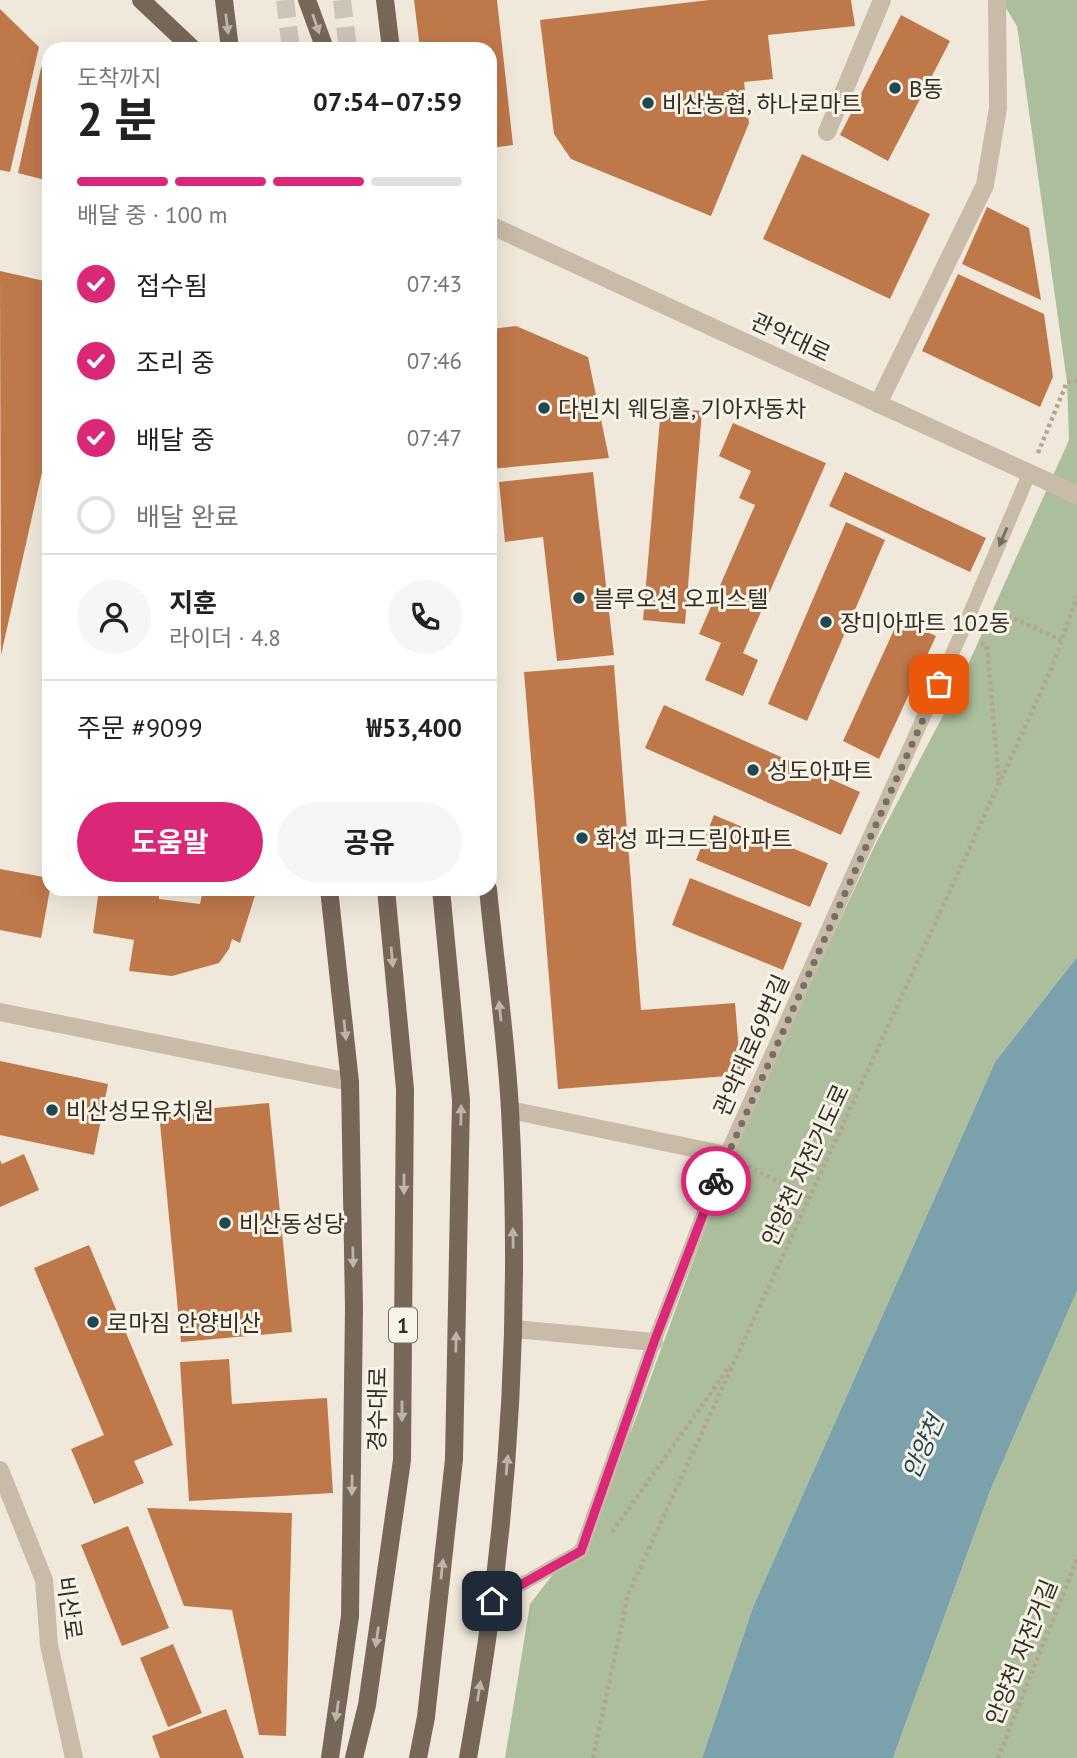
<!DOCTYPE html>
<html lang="ko">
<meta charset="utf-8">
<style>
:root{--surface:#fff;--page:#f6f6f6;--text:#222;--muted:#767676;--line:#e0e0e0;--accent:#db2777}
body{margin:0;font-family:"PT Sans","Noto Sans KR",sans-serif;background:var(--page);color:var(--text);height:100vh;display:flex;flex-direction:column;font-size:26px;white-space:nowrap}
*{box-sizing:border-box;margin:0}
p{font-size:23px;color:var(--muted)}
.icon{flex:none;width:38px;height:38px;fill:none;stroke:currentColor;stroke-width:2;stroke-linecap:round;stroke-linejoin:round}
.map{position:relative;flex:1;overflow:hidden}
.details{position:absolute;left:42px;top:42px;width:455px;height:854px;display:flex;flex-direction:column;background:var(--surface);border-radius:21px;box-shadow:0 7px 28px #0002}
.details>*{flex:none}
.pin{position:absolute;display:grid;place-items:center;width:60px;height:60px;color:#fff;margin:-30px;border-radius:14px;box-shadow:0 4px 10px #0006}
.courier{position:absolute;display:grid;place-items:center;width:70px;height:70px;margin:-35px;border:5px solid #db2777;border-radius:50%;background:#fff;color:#222;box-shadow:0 2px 9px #0007}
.summary em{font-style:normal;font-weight:700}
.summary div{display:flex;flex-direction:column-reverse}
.summary{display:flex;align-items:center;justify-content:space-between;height:119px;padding:0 35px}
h1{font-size:46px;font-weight:700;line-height:52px}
.bar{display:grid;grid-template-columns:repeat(4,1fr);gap:10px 7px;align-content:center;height:84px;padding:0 35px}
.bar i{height:9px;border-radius:5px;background:var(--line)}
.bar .current{background:var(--accent)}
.bar p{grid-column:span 4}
.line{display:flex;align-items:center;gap:18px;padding:0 35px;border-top:2px solid var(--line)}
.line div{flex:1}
.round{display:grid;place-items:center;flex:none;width:74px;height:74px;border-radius:37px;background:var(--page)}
ol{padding:0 35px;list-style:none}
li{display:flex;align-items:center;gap:21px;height:77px}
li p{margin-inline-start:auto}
li .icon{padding:7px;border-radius:50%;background:var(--accent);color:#fff;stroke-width:4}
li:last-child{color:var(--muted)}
li i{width:38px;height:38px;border:4px solid var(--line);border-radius:50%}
.button{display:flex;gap:14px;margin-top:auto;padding:14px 35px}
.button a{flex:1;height:80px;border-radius:42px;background:var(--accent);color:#fff;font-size:28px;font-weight:700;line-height:80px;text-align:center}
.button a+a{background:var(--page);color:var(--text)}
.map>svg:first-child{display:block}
</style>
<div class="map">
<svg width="1077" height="1758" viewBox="0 0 1077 1758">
<rect width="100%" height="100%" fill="#f0e9db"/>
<g fill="#adbe9c">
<polygon points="1001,0 1077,0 1077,957 995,1062 753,1607 702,1758 505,1758 530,1604 578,1542 633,1426 738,1138 875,845 958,687 1069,440 1067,382 1017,26"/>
<polygon points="1077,1291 1077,1758 893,1758 990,1491"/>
</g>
<polygon fill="#7ba2ac" points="1077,957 1077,1291 990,1491 893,1758 702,1758 753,1607 995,1062"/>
<g fill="#bf784a">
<polygon points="414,0 497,0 513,145 490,148 490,49 420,49"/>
<polygon points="709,0 851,0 855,26 768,35 773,79 744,82 749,123 711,216 571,159 554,134 540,20"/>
<polygon points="0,9 39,47 10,172 0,170"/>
<polygon points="901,15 950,41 888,161 840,135"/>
<polygon points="49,60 49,181 18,173 41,68"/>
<polygon points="802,154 930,214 890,299 763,239"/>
<polygon points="987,207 1029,228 1041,300 962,264"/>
<polygon points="0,271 49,282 49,441 1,655"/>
<polygon points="958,274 1044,314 1053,377 1040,407 922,351"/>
<polygon points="516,326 588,357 609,458 490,469 490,329"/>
<polygon points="661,407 702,411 685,624 643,620"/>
<polygon points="733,423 826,463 743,653 758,660 743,696 705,680 721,643 699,634 755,505 739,498 751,471 719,456"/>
<polygon points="593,472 614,655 557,661 543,537 505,542 499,482"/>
<polygon points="845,472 986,538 970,572 829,506"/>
<polygon points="846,522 885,540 807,721 768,704"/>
<polygon points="899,619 936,636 879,759 843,741"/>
<polygon points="614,665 641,1010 735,1003 741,1075 558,1089 524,672"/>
<polygon points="664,705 860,792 841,835 645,748"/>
<polygon points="714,815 828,863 810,907 696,860"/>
<polygon points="0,869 49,878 50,889 41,938 0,930"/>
<polygon points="690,878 802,923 783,970 672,925"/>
<polygon points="99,889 159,889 159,899 200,904 203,889 257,889 240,943 232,939 229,949 219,963 172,976 129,971 134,940 93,933"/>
<polygon points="0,1061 108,1084 94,1155 0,1135"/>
<polygon points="269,1103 292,1332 181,1342 159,1113"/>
<polygon points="24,1154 39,1190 0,1207 0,1160 2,1164"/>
<polygon points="89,1245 173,1445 134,1461 144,1483 94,1504 71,1449 104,1435 34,1268"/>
<polygon points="229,1359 232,1404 327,1398 333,1493 189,1501 180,1362"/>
<polygon points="147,1508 292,1513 286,1736 259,1735 232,1610 184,1606"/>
<polygon points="128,1526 169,1628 122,1646 81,1545"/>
<polygon points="173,1644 202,1713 168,1727 140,1658"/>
<polygon points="226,1709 244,1758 160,1758 152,1736"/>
</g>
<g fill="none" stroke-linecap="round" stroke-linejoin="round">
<g stroke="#cbc4b7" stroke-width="18" stroke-dasharray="18 9" stroke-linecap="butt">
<polyline points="285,0 291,49"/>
<polyline points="342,0 348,49"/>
</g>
<g stroke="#b3a592" stroke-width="4.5" stroke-dasharray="3.5 3.5" stroke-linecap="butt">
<polyline points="1038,453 1067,382 1077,381"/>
<polyline points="995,610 1061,640"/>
<polyline points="981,643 987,646 999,781"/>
<polyline points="748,1166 809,1198"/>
<polyline points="612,1532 730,1366"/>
<polyline points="593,1758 628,1594 1051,670 1077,597"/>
<polyline points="998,1758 1077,1559"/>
</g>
<polyline stroke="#c8bba7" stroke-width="14" points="492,1601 581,1551 654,1342 726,1155 961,634 1029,474"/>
<g stroke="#c8bba7" stroke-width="18">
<polyline points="827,132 882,0"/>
<polyline points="878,404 985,185 998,108 997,0"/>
<polyline points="0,1012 350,1082"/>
<polyline points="510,1110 726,1155"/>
<polyline points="515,1329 654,1342"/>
<polyline points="0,1470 44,1580 49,1645 74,1758"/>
</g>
<polyline stroke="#c8bba7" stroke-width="18" points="490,225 1077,495"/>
<g stroke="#766759" stroke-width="18">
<polyline points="141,0 193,49"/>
<polyline points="224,0 230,49"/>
<polyline points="307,0 325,49"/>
<polyline points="385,0 391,49"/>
<polyline points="329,889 350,1082 354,1308 350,1616 330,1758"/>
<polyline points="354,1758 367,1705 402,1460 405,1089 386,889"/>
<polyline points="418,1758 426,1717 454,1459 461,1100 441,889"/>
<path d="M468,1758C507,1544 522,1327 510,1110C506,1036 495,962 488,889"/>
</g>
</g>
<defs><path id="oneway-solid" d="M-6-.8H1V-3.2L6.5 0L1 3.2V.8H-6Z" transform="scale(1.75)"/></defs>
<g fill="#beb4a7">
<use href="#oneway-solid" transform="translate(227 24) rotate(83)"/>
<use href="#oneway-solid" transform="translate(316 24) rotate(71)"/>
<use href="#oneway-solid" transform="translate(392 957) rotate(85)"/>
<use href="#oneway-solid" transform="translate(500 1011) rotate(-96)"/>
<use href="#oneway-solid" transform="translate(345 1030) rotate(84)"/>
<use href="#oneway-solid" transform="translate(461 1115) rotate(-89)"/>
<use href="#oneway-solid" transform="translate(404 1184) rotate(90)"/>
<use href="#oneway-solid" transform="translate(513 1238) rotate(-91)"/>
<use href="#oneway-solid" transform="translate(353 1257) rotate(89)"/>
<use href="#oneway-solid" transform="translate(456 1342) rotate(-89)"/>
<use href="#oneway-solid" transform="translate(402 1411) rotate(90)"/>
<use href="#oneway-solid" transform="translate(507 1465) rotate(-85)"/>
<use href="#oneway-solid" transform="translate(352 1485) rotate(91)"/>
<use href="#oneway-solid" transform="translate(442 1569) rotate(-84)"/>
<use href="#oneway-solid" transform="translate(377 1637) rotate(98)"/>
<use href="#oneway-solid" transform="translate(479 1691) rotate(-81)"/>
<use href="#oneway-solid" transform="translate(337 1711) rotate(98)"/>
</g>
<use fill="#776d61" href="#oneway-solid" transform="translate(1003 537) rotate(113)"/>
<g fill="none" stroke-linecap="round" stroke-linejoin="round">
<polyline stroke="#766f67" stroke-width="7" stroke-dasharray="0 12.6" points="716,1181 939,684"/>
<polyline stroke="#db2777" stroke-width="9" points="492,1601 581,1551 654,1342 716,1181"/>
</g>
<g fill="#1f4854" stroke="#f8f3e7" stroke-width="2.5">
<circle cx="895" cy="88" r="7"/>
<circle cx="648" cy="103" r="7"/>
<circle cx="544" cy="408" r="7"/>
<circle cx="579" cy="598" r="7"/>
<circle cx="826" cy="622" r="7"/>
<circle cx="753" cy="770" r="7"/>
<circle cx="582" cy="838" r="7"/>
<circle cx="52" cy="1110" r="7"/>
<circle cx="225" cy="1223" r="7"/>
<circle cx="93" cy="1322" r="7"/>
</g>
<g text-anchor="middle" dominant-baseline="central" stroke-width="6" stroke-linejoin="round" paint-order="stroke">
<rect fill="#f8f3e7" stroke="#706961" stroke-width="2" x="389" y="1307.5" width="28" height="35" rx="5"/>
<g font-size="21" font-weight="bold" fill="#352e28">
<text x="403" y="1325">1</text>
</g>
<g font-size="23" fill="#352e28" stroke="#f8f3e7" text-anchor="start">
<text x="909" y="88">B동</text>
<text x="662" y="103">비산농협, 하나로마트</text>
<text x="558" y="408">다빈치 웨딩홀, 기아자동차</text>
<text x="593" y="598">블루오션 오피스텔</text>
<text x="840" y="622">장미아파트 102동</text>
<text x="767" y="770">성도아파트</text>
<text x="596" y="838">화성 파크드림아파트</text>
<text x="66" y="1110">비산성모유치원</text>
<text x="239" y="1223">비산동성당</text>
<text x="107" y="1322">로마짐 안양비산</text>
</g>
<g font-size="23" fill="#352e28" stroke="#f8f3e7">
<text transform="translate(791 337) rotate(25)">관악대로</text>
<text transform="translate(751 1045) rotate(-66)">관악대로69번길</text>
<text transform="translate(805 1165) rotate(-65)">안양천 자전거도로</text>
<text transform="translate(377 1409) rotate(-89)">경수대로</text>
<text transform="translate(70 1608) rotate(82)">비산로</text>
<text transform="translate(1021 1652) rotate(-68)">안양천 자전거길</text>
</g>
<g font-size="24" font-style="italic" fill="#1f4854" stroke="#f8f3e7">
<text transform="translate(923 1447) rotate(-66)">안양천</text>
</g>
</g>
</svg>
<div class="pin" style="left:939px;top:684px;background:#ea580c"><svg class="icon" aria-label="bag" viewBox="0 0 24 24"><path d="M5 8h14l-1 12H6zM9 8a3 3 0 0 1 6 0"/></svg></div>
<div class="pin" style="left:492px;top:1601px;background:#1f2937"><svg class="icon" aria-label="home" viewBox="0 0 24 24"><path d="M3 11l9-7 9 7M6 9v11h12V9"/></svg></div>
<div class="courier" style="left:716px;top:1181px"><svg class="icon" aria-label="bike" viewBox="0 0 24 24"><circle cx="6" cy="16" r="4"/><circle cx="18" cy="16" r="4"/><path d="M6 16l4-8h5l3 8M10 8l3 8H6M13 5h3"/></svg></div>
<section class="details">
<div class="summary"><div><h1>2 분</h1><p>도착까지</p></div><em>07:54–07:59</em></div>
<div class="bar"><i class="current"></i><i class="current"></i><i class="current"></i><i></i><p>배달 중 · 100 m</p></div>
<ol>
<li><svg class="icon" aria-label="check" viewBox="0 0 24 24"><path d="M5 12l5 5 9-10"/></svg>접수됨<p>07:43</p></li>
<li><svg class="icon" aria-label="check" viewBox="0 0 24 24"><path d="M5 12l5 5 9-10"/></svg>조리 중<p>07:46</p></li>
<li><svg class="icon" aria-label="check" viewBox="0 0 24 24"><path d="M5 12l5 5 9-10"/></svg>배달 중<p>07:47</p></li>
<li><i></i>배달 완료</li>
</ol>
<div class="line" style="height:126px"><a class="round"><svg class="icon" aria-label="person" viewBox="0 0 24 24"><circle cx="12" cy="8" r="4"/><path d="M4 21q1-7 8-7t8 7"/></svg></a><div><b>지훈</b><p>라이더 · 4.8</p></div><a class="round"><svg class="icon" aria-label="phone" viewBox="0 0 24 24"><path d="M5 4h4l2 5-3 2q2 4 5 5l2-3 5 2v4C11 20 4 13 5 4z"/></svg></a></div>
<div class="line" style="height:91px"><div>주문 #9099</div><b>₩53,400</b></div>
<div class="button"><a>도움말</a><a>공유</a></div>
</section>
</div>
